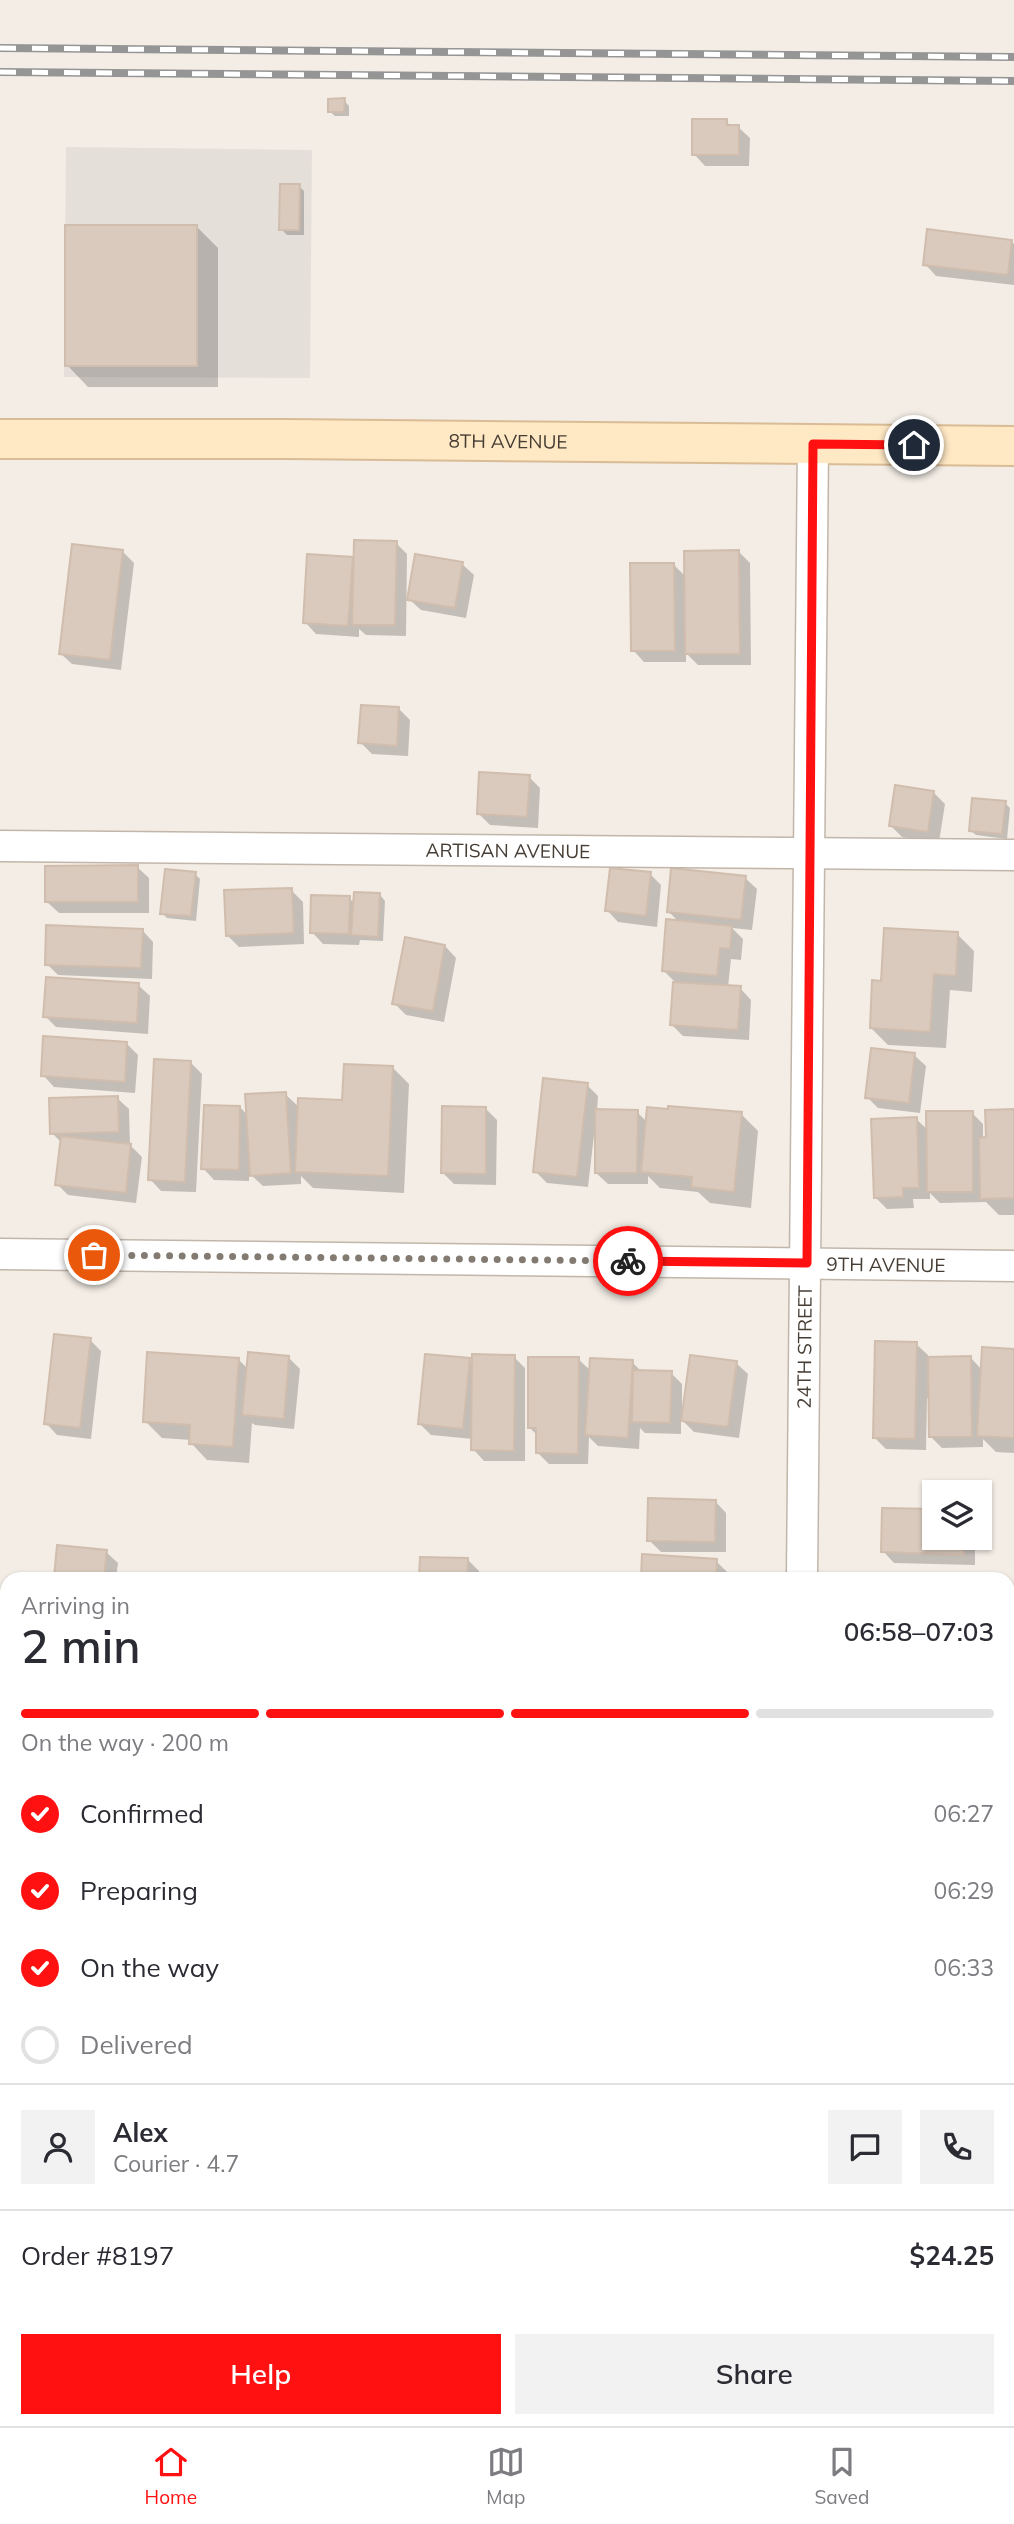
<!DOCTYPE html>
<meta charset="utf-8">
<style>
:root{--surface:#fff;--page:#f2f2f3;--text:#2b2b33;--muted:#7c7c81;--line:#e1e1e2;--accent:#ff1112}
body{margin:0;font-family:Mulish,sans-serif;background:var(--page);color:var(--text);height:100vh;display:flex;flex-direction:column;font-size:26px;white-space:nowrap}
*{box-sizing:border-box;margin:0}
p{font-size:23px;color:var(--muted)}
.icon{flex:none;width:38px;height:38px;fill:none;stroke:currentColor;stroke-width:2;stroke-linecap:round;stroke-linejoin:round}
.map{position:relative;flex:1;overflow:hidden}
.panel{position:absolute;left:0px;top:1572px;width:1015px;height:856px;display:flex;flex-direction:column;background:var(--surface);border-radius:21px 21px 0 0;box-shadow:0 2px 5px #0004}
.panel>*{flex:none}
.fabs{position:absolute;left:922px;top:1480px;display:grid;gap:14px}
.fabs a{display:grid;place-items:center;width:70px;height:70px;border-radius:0px;background:var(--surface);box-shadow:0 2px 5px #0004;font-size:35px}
.pin{position:absolute;display:grid;place-items:center;width:60px;height:60px;color:#fff;margin:-30px;border:4px solid #fff;border-radius:50%;box-shadow:0 2px 7px #0007}
.courier{position:absolute;display:grid;place-items:center;width:70px;height:70px;margin:-35px;border:5px solid #ff1112;border-radius:50%;background:#fff;color:#222;box-shadow:0 2px 9px #0007}
.head em{font-style:normal;font-weight:600}
.head div{display:flex;flex-direction:column-reverse}
.head{display:flex;align-items:center;justify-content:space-between;height:119px;padding:0 21px}
h1{font-size:46px;font-weight:600;line-height:52px}
.bar{display:grid;grid-template-columns:repeat(4,1fr);gap:10px 7px;align-content:center;height:84px;padding:0 21px}
.bar i{height:9px;border-radius:5px;background:var(--line)}
.bar .on{background:var(--accent)}
.bar p{grid-column:span 4}
.line{display:flex;align-items:center;gap:18px;padding:0 21px;border-top:2px solid var(--line)}
.line div{flex:1}
.round{display:grid;place-items:center;flex:none;width:74px;height:74px;border-radius:0px;background:var(--page)}
ol{padding:0 21px;list-style:none}
li{display:flex;align-items:center;gap:21px;height:77px}
li p{margin-inline-start:auto}
li .icon{padding:7px;border-radius:50%;background:var(--accent);color:#fff;stroke-width:4}
li:last-child{color:var(--muted)}
li i{width:38px;height:38px;border:4px solid var(--line);border-radius:50%}
.action{display:flex;gap:14px;margin-top:auto;padding:14px 21px}
.action a{flex:1;height:80px;border-radius:0px;background:var(--accent);color:#fff;font-size:28px;font-weight:600;line-height:80px;text-align:center}
.action a+a{background:var(--page);color:var(--text)}
.menu{display:flex;justify-content:space-around;align-items:center;height:98px;border-top:2px solid var(--line);background:var(--surface);font-size:19px;color:var(--muted)}
.menu a{display:grid;justify-items:center;gap:4px}
.menu .on{color:var(--accent)}
.map>svg:first-child{display:block}
</style>
<div class="map">
<svg width="1014" height="2426" viewBox="0 0 1014 2426">
<rect width="100%" height="100%" fill="#f3ede5"/>
<polygon fill="#e5dfda" points="66,147 312,150 310,378 64,377"/>
<polygon fill="#d7eaac" points="1008,2282 1014,2284 1014,2426 304,2426 306,2420 1008,2420"/>
<g fill="#0003">
<polygon points="344,100 349,106 349,116 335,116 329,111"/>
<polygon points="726,121 732,127 738,127 750,138 749,166 705,166 694,154"/>
<polygon points="299,186 304,191 304,235 287,235 281,229"/>
<polygon points="197,227 218,248 218,387 88,387 67,365"/>
<polygon points="1011,241 1014,244 1014,285 936,276 925,264"/>
<polygon points="396,543 407,554 406,636 366,635 359,629 359,637 316,634 305,622 352,559 355,562"/>
<polygon points="122,551 134,563 121,670 72,664 60,653"/>
<polygon points="739,552 750,563 751,665 698,665 686,653 686,662 644,662 633,650 674,565 686,577"/>
<polygon points="462,564 474,575 466,618 421,610 409,599"/>
<polygon points="399,709 410,720 408,756 372,754 360,742"/>
<polygon points="529,777 540,788 538,828 490,825 479,814"/>
<polygon points="934,793 945,804 939,842 902,837 891,826"/>
<polygon points="1005,803 1010,808 1007,839 976,835 970,830"/>
<polygon points="137,867 149,878 149,913 59,913 47,902"/>
<polygon points="195,874 200,879 196,921 167,918 162,913"/>
<polygon points="650,874 661,885 657,927 618,922 607,910"/>
<polygon points="745,878 757,889 752,930 732,928 743,939 741,960 731,959 728,987 740,988 751,1000 749,1040 683,1036 672,1025 675,982 663,970 679,922 668,911"/>
<polygon points="291,890 303,902 304,944 239,947 227,935"/>
<polygon points="380,895 385,901 383,941 360,940 359,945 323,944 312,932 349,898 355,904"/>
<polygon points="142,930 153,942 152,979 58,975 47,964"/>
<polygon points="957,934 974,951 972,992 950,990 946,1048 888,1045 871,1028 883,983"/>
<polygon points="445,946 456,958 444,1022 406,1015 394,1003"/>
<polygon points="138,985 150,996 148,1034 56,1027 45,1016"/>
<polygon points="126,1043 138,1055 135,1093 54,1087 43,1075"/>
<polygon points="914,1055 926,1066 920,1113 878,1108 867,1097"/>
<polygon points="190,1062 202,1074 196,1192 161,1191 150,1179"/>
<polygon points="392,1067 409,1084 404,1193 313,1188 301,1176 301,1184 263,1186 249,1173 249,1181 214,1180 203,1168 240,1107 248,1116 285,1094 300,1108 344,1102"/>
<polygon points="587,1085 598,1096 597,1111 637,1112 647,1122 741,1114 758,1131 751,1208 710,1203 698,1192 660,1188 648,1176 648,1184 608,1184 596,1173 597,1135 594,1135 588,1187 547,1183 535,1171"/>
<polygon points="117,1098 129,1109 130,1145 142,1157 136,1203 68,1195 57,1184 62,1143 52,1133"/>
<polygon points="486,1109 497,1120 496,1185 454,1184 443,1173"/>
<polygon points="1014,1111 1014,1215 999,1215 986,1202 940,1203 930,1193 930,1199 913,1199 914,1208 887,1209 875,1197 916,1119 928,1130 972,1113 983,1124 983,1139 988,1139"/>
<polygon points="90,1340 101,1351 91,1439 57,1435 46,1423"/>
<polygon points="916,1344 928,1355 928,1359 971,1358 982,1370 1014,1351 1014,1453 996,1452 983,1439 983,1447 942,1448 930,1436 930,1398 927,1398 926,1450 886,1449 874,1437"/>
<polygon points="514,1357 525,1368 525,1461 484,1461 473,1449 473,1439 431,1435 420,1424 469,1360 473,1364"/>
<polygon points="289,1358 300,1369 294,1429 255,1425 252,1423 249,1463 207,1460 191,1443 191,1440 162,1438 145,1421 239,1360 248,1369"/>
<polygon points="578,1359 591,1371 632,1362 642,1372 671,1373 682,1384 682,1412 684,1412 736,1363 748,1374 739,1438 694,1432 681,1419 681,1434 645,1433 640,1428 639,1449 598,1446 589,1437 588,1464 549,1464 538,1453 538,1436 529,1427"/>
<polygon points="715,1501 726,1513 726,1552 661,1552 649,1540"/>
<polygon points="884,1510 934,1511 934,1538 975,1538 975,1565 894,1563 883,1551"/>
<polygon points="59,1546 106,1552 118,1563 116,1578 56,1578"/>
<polygon points="644,1556 716,1561 727,1572 727,1578 642,1578"/>
<polygon points="422,1559 468,1560 479,1571 479,1578 421,1578"/>
<polygon points="1008,1611 1014,1612 1014,1664 1008,1659"/>
<rect x="1008" y="1693" width="6" height="36"/>
<polygon points="1008,1737 1014,1739 1014,1747 1008,1747"/>
<polygon points="1008,1751 1014,1751 1014,1768 1008,1767"/>
<rect x="1008" y="1801" width="6" height="35"/>
<polygon points="1008,1913 1011,1916 1012,1939 1008,1939"/>
<polygon points="1008,1968 1014,1972 1014,2021 1008,2020"/>
<rect x="1008" y="2176" width="6" height="66"/>
<rect x="64" y="2420" width="51" height="6"/>
</g>
<g fill="#d9cabd" stroke="#d1bdad" stroke-width="2">
<polygon points="345,98 344,112 328,112 328,99"/>
<polygon points="692,119 727,119 727,125 739,125 739,155 692,155"/>
<polygon points="280,184 300,184 299,230 279,230"/>
<rect x="65" y="225" width="132" height="141"/>
<polygon points="927,229 1012,240 1008,275 923,265"/>
<polygon points="354,540 397,541 395,625 352,625"/>
<polygon points="72,544 123,550 110,660 59,654"/>
<polygon points="739,550 740,654 685,654 684,551"/>
<polygon points="307,554 353,557 348,626 303,623"/>
<polygon points="415,554 463,562 455,608 407,600"/>
<polygon points="630,563 674,563 675,651 631,651"/>
<polygon points="361,705 399,707 397,746 358,743"/>
<polygon points="479,772 530,775 527,817 477,814"/>
<polygon points="895,785 934,791 928,832 889,826"/>
<polygon points="972,798 1006,801 1002,834 969,831"/>
<polygon points="138,865 138,902 45,902 45,866"/>
<polygon points="610,868 651,872 646,916 605,911"/>
<polygon points="671,868 746,876 741,920 667,912"/>
<polygon points="165,869 196,872 191,916 160,914"/>
<polygon points="292,888 294,933 226,936 224,890"/>
<polygon points="354,892 380,893 378,937 351,935"/>
<polygon points="311,895 350,896 349,934 310,933"/>
<polygon points="666,919 732,926 730,949 720,948 717,976 662,971"/>
<polygon points="46,925 143,929 141,968 45,965"/>
<polygon points="884,928 958,932 956,976 934,974 930,1032 870,1028 872,980 881,981"/>
<polygon points="405,937 445,945 433,1011 392,1004"/>
<polygon points="46,977 139,983 137,1023 43,1017"/>
<polygon points="673,982 741,986 738,1030 670,1025"/>
<polygon points="43,1036 127,1042 125,1082 41,1076"/>
<polygon points="871,1048 915,1053 909,1103 865,1098"/>
<polygon points="154,1059 191,1061 185,1182 148,1180"/>
<polygon points="344,1064 393,1066 388,1176 295,1172 298,1098 342,1100"/>
<polygon points="543,1078 588,1083 577,1177 533,1172"/>
<polygon points="286,1092 291,1173 250,1176 245,1094"/>
<polygon points="118,1096 119,1132 50,1134 49,1098"/>
<polygon points="204,1105 240,1106 239,1170 201,1169"/>
<polygon points="442,1106 486,1107 486,1174 441,1173"/>
<polygon points="668,1106 742,1112 734,1192 691,1187 692,1177 641,1172 647,1107 668,1109"/>
<polygon points="595,1109 638,1110 637,1173 595,1173"/>
<polygon points="1014,1109 1014,1198 980,1199 979,1138 986,1137 985,1110"/>
<polygon points="926,1111 973,1111 973,1192 927,1192"/>
<polygon points="917,1117 919,1188 903,1188 903,1197 874,1198 871,1119"/>
<polygon points="61,1136 131,1144 126,1193 55,1185"/>
<polygon points="54,1334 91,1338 80,1428 44,1424"/>
<polygon points="875,1341 917,1342 915,1439 873,1438"/>
<polygon points="982,1347 1014,1349 1014,1438 977,1436"/>
<polygon points="147,1352 239,1358 233,1447 189,1444 190,1425 143,1422"/>
<polygon points="248,1352 289,1356 284,1419 242,1415"/>
<polygon points="425,1354 470,1358 463,1429 418,1424"/>
<polygon points="472,1354 515,1355 514,1451 471,1450"/>
<polygon points="690,1355 737,1361 728,1427 681,1421"/>
<polygon points="971,1356 972,1437 929,1437 928,1357"/>
<polygon points="528,1357 579,1357 578,1454 536,1453 536,1428 528,1428"/>
<polygon points="590,1358 633,1360 628,1438 585,1435"/>
<polygon points="633,1370 672,1371 670,1423 632,1422"/>
<polygon points="648,1498 716,1500 715,1542 647,1541"/>
<polygon points="882,1508 934,1509 934,1538 964,1538 964,1555 881,1552"/>
<polygon points="57,1545 107,1550 104,1578 54,1578"/>
<polygon points="642,1554 717,1559 716,1578 641,1578"/>
<polygon points="420,1557 468,1558 467,1578 419,1578"/>
<polygon points="1008,1609 1014,1610 1014,1655 1008,1654"/>
<rect x="1008" y="1691" width="6" height="34"/>
<rect x="1008" y="1749" width="6" height="14"/>
<rect x="1008" y="1799" width="6" height="32"/>
<polygon points="1008,1966 1011,1966 1010,2010 1008,2010"/>
<rect x="1008" y="2173" width="6" height="59"/>
<rect x="62" y="2420" width="43" height="6"/>
</g>
<g fill="none" stroke-linecap="round" stroke-linejoin="round">
<defs>
<g id="lane">
<polyline points="0,1664 7,1664"/>
<polyline points="1008,1675 1014,1675"/>
</g>
<g id="street">
<path id="s1" d="M0,846L1014,855"/>
<path id="s2" d="M0,1254L1014,1266"/>
<path id="s3" d="M802,1578L813,444"/>
<polyline points="0,2072 7,2072"/>
<polyline points="1008,2083 1014,2083"/>
</g>
<g id="secondary">
<path id="s4" d="M0,439H287L1014,446"/>
</g>
</defs>
<use href="#lane" stroke="#c2b6aa" stroke-width="19"/>
<use href="#street" stroke="#c2b6aa" stroke-width="33"/>
<use href="#secondary" stroke="#d9bc95" stroke-width="42"/>
<use href="#lane" stroke="#fff" stroke-width="16"/>
<use href="#street" stroke="#fff" stroke-width="30"/>
<use href="#secondary" stroke="#ffe8c4" stroke-width="38"/>
<defs>
<g id="rail">
<polyline points="0,48 1014,57"/>
<polyline points="0,72 1014,81"/>
</g>
</defs>
<use href="#rail" stroke="#959595" stroke-width="8"/>
<use href="#rail" stroke="#fff" stroke-width="5" stroke-dasharray="16" stroke-linecap="butt"/>
</g>
<g fill="none" stroke-linecap="round" stroke-linejoin="round">
<polyline stroke="#837b72" stroke-width="7" stroke-dasharray="0 12.6" points="94,1255 628,1261"/>
<polyline stroke="#ff1112" stroke-width="9" points="628,1261 807,1263 813,444 914,445"/>
</g>
<g text-anchor="middle" dominant-baseline="central" stroke-width="7" stroke-linejoin="round" paint-order="stroke">
<g font-size="19" fill="#463d34" stroke="#fff">
<text stroke="none"><textPath href="#s4" startOffset="508">8TH AVENUE</textPath></text>
<text stroke="none"><textPath href="#s1" startOffset="508">ARTISAN AVENUE</textPath></text>
<text stroke="none"><textPath href="#s2" startOffset="886">9TH AVENUE</textPath></text>
<text stroke="none"><textPath href="#s3" startOffset="231">24TH STREET</textPath></text>
</g>
</g>
</svg>
<div class="fabs">
<a><svg class="icon" aria-label="layers" viewBox="0 0 24 24"><path d="M12 4l9 5-9 5-9-5zM3 14l9 5 9-5"/></svg></a>
</div>
<div class="pin" style="left:94px;top:1255px;background:#ea580c"><svg class="icon" aria-label="bag" viewBox="0 0 24 24"><path d="M5 8h14l-1 12H6zM9 8a3 3 0 0 1 6 0"/></svg></div>
<div class="pin" style="left:914px;top:445px;background:#1f2937"><svg class="icon" aria-label="home" viewBox="0 0 24 24"><path d="M3 11l9-7 9 7M6 9v11h12V9"/></svg></div>
<div class="courier" style="left:628px;top:1261px"><svg class="icon" aria-label="bike" viewBox="0 0 24 24"><circle cx="6" cy="16" r="4"/><circle cx="18" cy="16" r="4"/><path d="M6 16l4-8h5l3 8M10 8l3 8H6M13 5h3"/></svg></div>
<section class="panel">
<div class="head"><div><h1>2 min</h1><p>Arriving in</p></div><em>06:58–07:03</em></div>
<div class="bar"><i class="on"></i><i class="on"></i><i class="on"></i><i></i><p>On the way · 200 m</p></div>
<ol>
<li><svg class="icon" aria-label="check" viewBox="0 0 24 24"><path d="M5 12l5 5 9-10"/></svg>Confirmed<p>06:27</p></li>
<li><svg class="icon" aria-label="check" viewBox="0 0 24 24"><path d="M5 12l5 5 9-10"/></svg>Preparing<p>06:29</p></li>
<li><svg class="icon" aria-label="check" viewBox="0 0 24 24"><path d="M5 12l5 5 9-10"/></svg>On the way<p>06:33</p></li>
<li><i></i>Delivered</li>
</ol>
<div class="line" style="height:126px"><a class="round"><svg class="icon" aria-label="person" viewBox="0 0 24 24"><circle cx="12" cy="8" r="4"/><path d="M4 21q1-7 8-7t8 7"/></svg></a><div><b>Alex</b><p>Courier · 4.7</p></div><a class="round"><svg class="icon" aria-label="chat" viewBox="0 0 24 24"><path d="M4 5h16v11H9l-5 4z"/></svg></a><a class="round"><svg class="icon" aria-label="phone" viewBox="0 0 24 24"><path d="M5 4h4l2 5-3 2q2 4 5 5l2-3 5 2v4C11 20 4 13 5 4z"/></svg></a></div>
<div class="line" style="height:91px"><div>Order #8197</div><b>$24.25</b></div>
<div class="action"><a>Help</a><a>Share</a></div>
</section>
</div>
<nav class="menu">
<a class="on"><svg class="icon" aria-label="home" viewBox="0 0 24 24"><path d="M3 11l9-7 9 7M6 9v11h12V9"/></svg>Home</a>
<a><svg class="icon" aria-label="map" viewBox="0 0 24 24"><path d="M3 6l6-2 6 2 6-2v14l-6 2-6-2-6 2zM9 4v14M15 6v14"/></svg>Map</a>
<a><svg class="icon" aria-label="saved" viewBox="0 0 24 24"><path d="M7 4h10v16l-5-4-5 4z"/></svg>Saved</a>
</nav>
